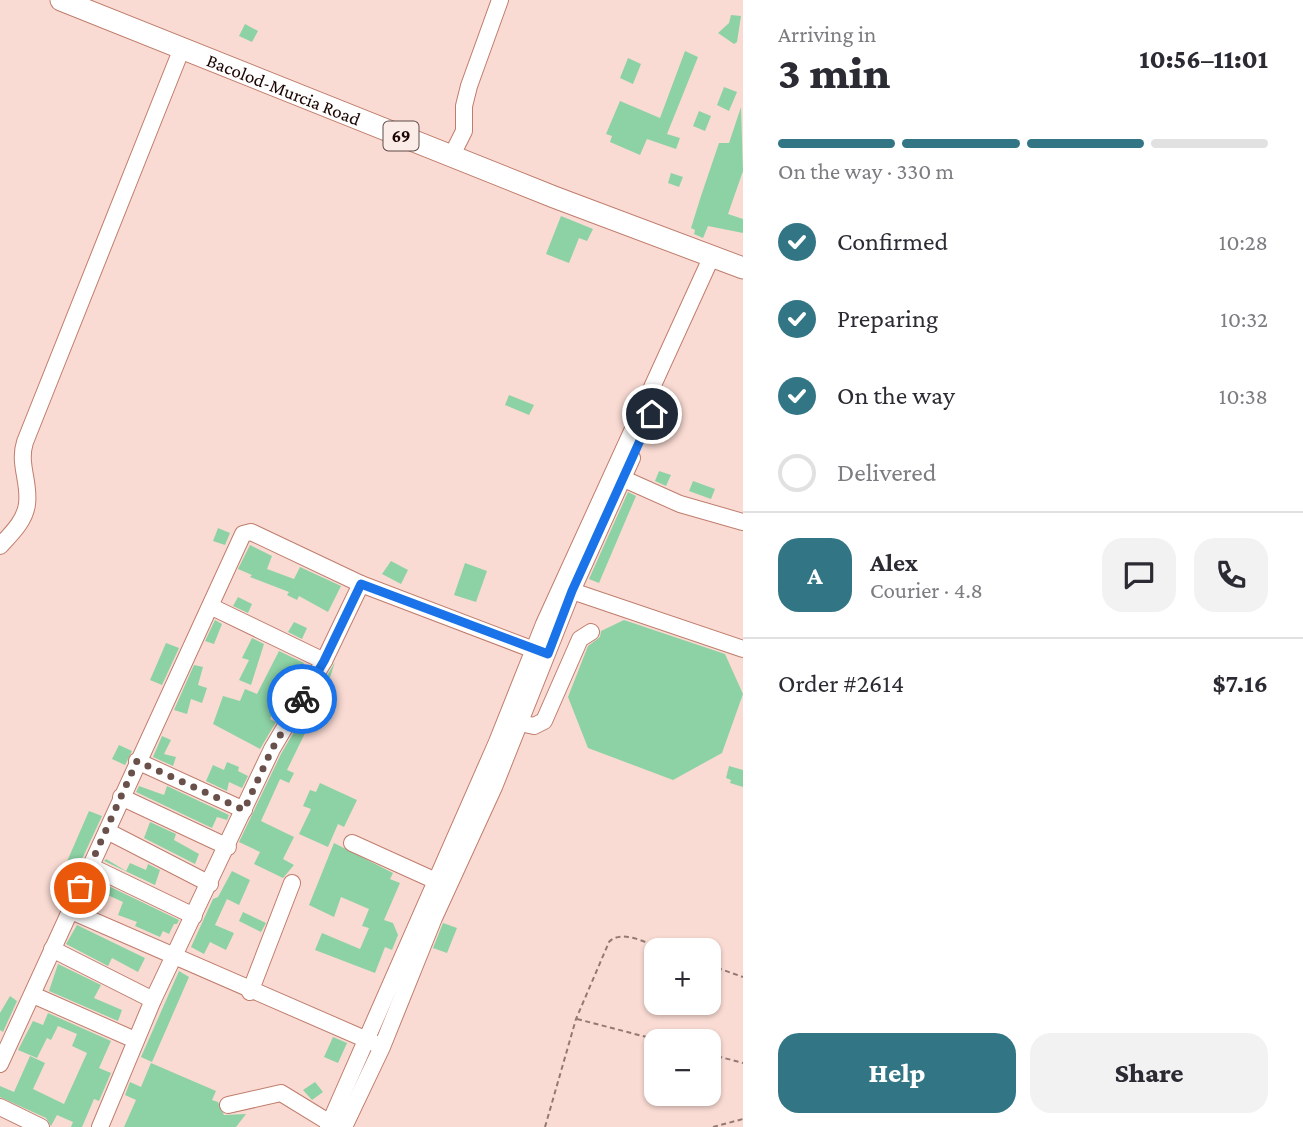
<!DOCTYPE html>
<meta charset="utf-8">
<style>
:root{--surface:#fff;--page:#f2f2f3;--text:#2b2b33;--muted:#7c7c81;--line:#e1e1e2;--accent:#327685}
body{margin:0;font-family:"Crimson Pro",serif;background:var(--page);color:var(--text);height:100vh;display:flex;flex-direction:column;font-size:26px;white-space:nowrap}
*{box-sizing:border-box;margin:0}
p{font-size:23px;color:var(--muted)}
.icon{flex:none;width:38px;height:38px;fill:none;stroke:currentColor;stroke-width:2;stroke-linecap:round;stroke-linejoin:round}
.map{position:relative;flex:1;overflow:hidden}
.side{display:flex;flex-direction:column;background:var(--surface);width:560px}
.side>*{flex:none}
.fabs{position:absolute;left:644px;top:938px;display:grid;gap:14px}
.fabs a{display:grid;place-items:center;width:77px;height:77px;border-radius:14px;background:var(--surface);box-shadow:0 2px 5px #0004;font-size:35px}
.pin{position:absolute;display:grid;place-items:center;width:60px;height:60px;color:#fff;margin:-30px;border:4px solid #fff;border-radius:50%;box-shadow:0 2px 7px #0007}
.courier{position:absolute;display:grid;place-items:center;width:70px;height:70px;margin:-35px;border:5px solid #1a73e8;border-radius:50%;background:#fff;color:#222;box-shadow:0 2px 9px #0007}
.head em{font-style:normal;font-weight:800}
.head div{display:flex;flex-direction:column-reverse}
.head{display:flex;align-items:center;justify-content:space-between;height:119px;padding:0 35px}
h1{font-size:46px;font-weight:800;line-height:52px}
.bar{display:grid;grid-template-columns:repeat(4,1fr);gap:10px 7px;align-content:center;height:84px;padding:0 35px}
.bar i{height:9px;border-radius:5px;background:var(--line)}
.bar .active{background:var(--accent)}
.bar p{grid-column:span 4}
.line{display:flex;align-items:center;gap:18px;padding:0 35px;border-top:2px solid var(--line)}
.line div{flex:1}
.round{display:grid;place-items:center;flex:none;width:74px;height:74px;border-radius:21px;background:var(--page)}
ol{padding:0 35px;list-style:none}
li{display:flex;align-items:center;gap:21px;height:77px}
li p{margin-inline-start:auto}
li .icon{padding:7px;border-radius:50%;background:var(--accent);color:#fff;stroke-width:4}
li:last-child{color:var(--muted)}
li i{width:38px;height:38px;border:4px solid var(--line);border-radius:50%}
.button{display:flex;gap:14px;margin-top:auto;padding:14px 35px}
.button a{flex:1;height:80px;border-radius:21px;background:var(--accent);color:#fff;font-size:28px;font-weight:800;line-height:80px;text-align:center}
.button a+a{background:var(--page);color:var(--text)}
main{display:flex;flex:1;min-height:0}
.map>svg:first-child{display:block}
</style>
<main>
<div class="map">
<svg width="743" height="1127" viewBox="0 0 743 1127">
<rect width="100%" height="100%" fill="#f9dbd3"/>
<g fill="#8dd2a5">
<polygon points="731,15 741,16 737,42 734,44 718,33 729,23"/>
<polygon points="245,24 258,31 252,42 239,36"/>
<polygon points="685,51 698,57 667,134 680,138 676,149 647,139 640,155 610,142 612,136 606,134 620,101 660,118"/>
<polygon points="628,58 641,64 633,84 620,78"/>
<polygon points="724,87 737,92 729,111 717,105"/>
<polygon points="741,107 743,171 728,214 743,219 743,233 708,226 703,238 694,234 695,230 691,228 701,196 719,143 729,143"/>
<polygon points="699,111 711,116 705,131 693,126"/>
<polygon points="671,173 683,177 679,187 668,183"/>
<polygon points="561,216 593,229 587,241 579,238 569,263 546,254"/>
<polygon points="509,395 534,405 529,415 505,405"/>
<polygon points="659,471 671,475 666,486 655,481"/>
<polygon points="693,481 715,489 711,499 689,491"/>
<polygon points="628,492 636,496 599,583 589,579"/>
<polygon points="218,528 230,533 225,545 213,541"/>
<polygon points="250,545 272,556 267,569 294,579 300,567 341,586 328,612 299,596 297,600 287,595 289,592 250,577 252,575 238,569"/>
<polygon points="391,561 408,570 401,584 382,574"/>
<polygon points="465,563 487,571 476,602 454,595"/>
<polygon points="238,597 252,604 248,613 233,606"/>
<polygon points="215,620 222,624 214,644 205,641"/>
<polygon points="624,620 725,654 743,694 722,753 673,780 588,748 568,697 588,646 600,637 601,631"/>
<polygon points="294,622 307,628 302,639 288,632"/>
<polygon points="252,638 264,644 251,685 239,680 249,660 242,658"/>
<polygon points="166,643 179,648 162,685 150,680"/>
<polygon points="279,651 304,663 296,679 281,672 271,697 275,700 272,705 276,708 270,719 276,722 260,749 213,724 223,696 240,701 245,689 257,694"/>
<polygon points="335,662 326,690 287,770 294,773 289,783 280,779 261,821 294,837 283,859 294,865 283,878 254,864 260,852 239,842 281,754"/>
<polygon points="194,665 203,667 198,685 207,688 202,703 191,699 187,714 174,710"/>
<polygon points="162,736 171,740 164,754 176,757 173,766 153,757"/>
<polygon points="119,745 132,751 125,765 112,759"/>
<polygon points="227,762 239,767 238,771 248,776 242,788 229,782 227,791 206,781 213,765 224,770"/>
<polygon points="729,766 743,770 743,787 730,783 731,780 726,778"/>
<polygon points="320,783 357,800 344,827 338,824 328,847 299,834 311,809 303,806 310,790 316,792"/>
<polygon points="139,786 164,795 167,786 229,815 227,820 217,817 212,828 136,792"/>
<polygon points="89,811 102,816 76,872 65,866"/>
<polygon points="150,822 176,834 174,840 199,854 195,864 144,838"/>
<polygon points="334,843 393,873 390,879 400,883 384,920 393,923 398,935 392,950 385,947 375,973 315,950 322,933 360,949 369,928 362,926 369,909 341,897 334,917 309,905"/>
<polygon points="106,859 126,871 130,863 146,870 148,864 160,870 155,885 104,861"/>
<polygon points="232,871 250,880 239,905 227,899 215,925 234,933 226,950 210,942 204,954 191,947 213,899 218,897"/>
<polygon points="96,880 179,920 177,924 174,924 169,934 163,931 160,937 135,926 137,922 118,915 123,902 101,892 92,909 84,905"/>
<polygon points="243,912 266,923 261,932 239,921"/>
<polygon points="443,923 457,928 447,953 433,948"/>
<polygon points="77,925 145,958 138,972 112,958 108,966 66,944"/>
<polygon points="58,964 101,985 94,998 122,1010 118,1021 49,991"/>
<polygon points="179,971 189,977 152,1062 141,1057"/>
<polygon points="10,996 17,1001 3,1032 0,1030 0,1013"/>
<polygon points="48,1013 111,1041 99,1068 111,1073 99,1101 94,1099 82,1127 71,1127 73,1122 57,1115 51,1126 46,1118 0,1097 0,1086 14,1092 30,1056 45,1063 33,1089 64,1104 87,1053 72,1046 77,1034 58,1026 51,1040 47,1038 37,1058 18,1050 33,1021 43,1025"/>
<polygon points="333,1037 347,1043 338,1063 324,1057"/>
<polygon points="151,1063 216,1091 212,1100 218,1102 224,1115 246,1114 236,1127 124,1127 136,1100 125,1095 130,1082 141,1087"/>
<polygon points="315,1082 323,1092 312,1100 303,1090"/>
</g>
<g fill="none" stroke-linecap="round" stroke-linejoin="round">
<defs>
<g id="minor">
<polyline points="451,157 464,131 464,106 469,86 500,0"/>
<polyline points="624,479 680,504 743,522"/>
<path d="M0,546C11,534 25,521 27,504C30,482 18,464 25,442L182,48"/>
<polyline points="572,591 743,649"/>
<polyline points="212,607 324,661"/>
<polyline points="520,723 534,726 544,721 580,639 591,632"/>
<polyline points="137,761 244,810"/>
<polyline points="121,797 228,847"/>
<polyline points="107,831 210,884"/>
<polyline points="352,843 436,881"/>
<polyline points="90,866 194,916"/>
<polyline points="71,911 374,1043"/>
<polyline points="52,949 153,1000"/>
<polyline points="250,992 292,883"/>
<polyline points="33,995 135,1040"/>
<polyline points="0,1064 243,534 251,532 361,584"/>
<polyline points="228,1105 281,1093 330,1123"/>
<polyline points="0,1107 41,1127"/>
<polyline points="100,1127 153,1000 272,749 324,661 361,584 542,653"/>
<polyline points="328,1127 497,742 544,624 711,258"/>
<polyline points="344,1127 382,1047 434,918 494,787 572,591 632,458"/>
</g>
<g id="major">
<path id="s1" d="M61,0L554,197L743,268"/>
</g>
</defs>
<use href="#minor" stroke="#c07d6c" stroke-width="18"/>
<use href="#major" stroke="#c07d6c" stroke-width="23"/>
<g stroke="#947973" stroke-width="2" stroke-dasharray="5 3.5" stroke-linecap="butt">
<polyline points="709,965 743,977"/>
<polyline points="577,1019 662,1041"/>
<polyline points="709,1054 743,1063"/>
<path d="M545,1127L576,1019L609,942C622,928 650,945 665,950"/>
<polyline points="713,1127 743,1119"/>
</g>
<use href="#minor" stroke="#fff" stroke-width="16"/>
<use href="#major" stroke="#fff" stroke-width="21"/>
</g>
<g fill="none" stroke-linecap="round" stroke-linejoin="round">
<polyline stroke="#69504b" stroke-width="7" stroke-dasharray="0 12.6" points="80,888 137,761 244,810 272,749 302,699"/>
<polyline stroke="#1a73e8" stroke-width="9" points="302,699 324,661 361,584 548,654 572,591 652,414"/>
</g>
<g text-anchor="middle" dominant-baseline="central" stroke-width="5" stroke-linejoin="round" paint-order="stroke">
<rect fill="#fbece8" stroke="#5f4a47" stroke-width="2" x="383.5" y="121.5" width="35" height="29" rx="5"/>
<g font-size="18" font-weight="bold" fill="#1c0502">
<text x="401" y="136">69</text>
</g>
<g font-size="19" fill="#1c0502" stroke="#fbece8">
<text stroke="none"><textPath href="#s1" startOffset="240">Bacolod-Murcia Road</textPath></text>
</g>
</g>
</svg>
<div class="fabs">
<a>+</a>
<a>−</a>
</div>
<div class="pin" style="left:80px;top:888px;background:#ea580c"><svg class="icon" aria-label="bag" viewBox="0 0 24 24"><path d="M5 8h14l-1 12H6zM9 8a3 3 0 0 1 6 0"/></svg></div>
<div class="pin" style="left:652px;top:414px;background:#1f2937"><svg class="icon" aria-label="home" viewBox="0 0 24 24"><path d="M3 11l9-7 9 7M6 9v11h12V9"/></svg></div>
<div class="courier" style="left:302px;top:699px"><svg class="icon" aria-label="bike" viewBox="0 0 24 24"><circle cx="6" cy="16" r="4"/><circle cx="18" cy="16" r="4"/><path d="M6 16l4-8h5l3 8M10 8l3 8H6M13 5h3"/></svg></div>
</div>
<section class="side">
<div class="head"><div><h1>3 min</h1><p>Arriving in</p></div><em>10:56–11:01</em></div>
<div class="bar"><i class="active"></i><i class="active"></i><i class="active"></i><i></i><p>On the way · 330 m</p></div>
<ol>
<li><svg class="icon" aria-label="check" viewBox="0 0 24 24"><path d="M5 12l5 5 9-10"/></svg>Confirmed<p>10:28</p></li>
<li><svg class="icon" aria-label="check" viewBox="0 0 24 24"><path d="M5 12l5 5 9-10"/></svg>Preparing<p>10:32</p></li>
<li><svg class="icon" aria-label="check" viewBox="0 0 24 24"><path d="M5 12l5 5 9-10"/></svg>On the way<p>10:38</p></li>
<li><i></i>Delivered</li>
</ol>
<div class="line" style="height:126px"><b class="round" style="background:var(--accent);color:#fff">A</b><div><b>Alex</b><p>Courier · 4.8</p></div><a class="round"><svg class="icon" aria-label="chat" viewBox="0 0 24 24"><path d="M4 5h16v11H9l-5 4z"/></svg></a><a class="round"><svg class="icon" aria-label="phone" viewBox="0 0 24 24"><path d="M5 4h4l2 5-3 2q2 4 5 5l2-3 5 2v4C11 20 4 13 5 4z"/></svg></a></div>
<div class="line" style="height:91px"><div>Order #2614</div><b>$7.16</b></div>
<div class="button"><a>Help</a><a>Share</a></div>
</section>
</main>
